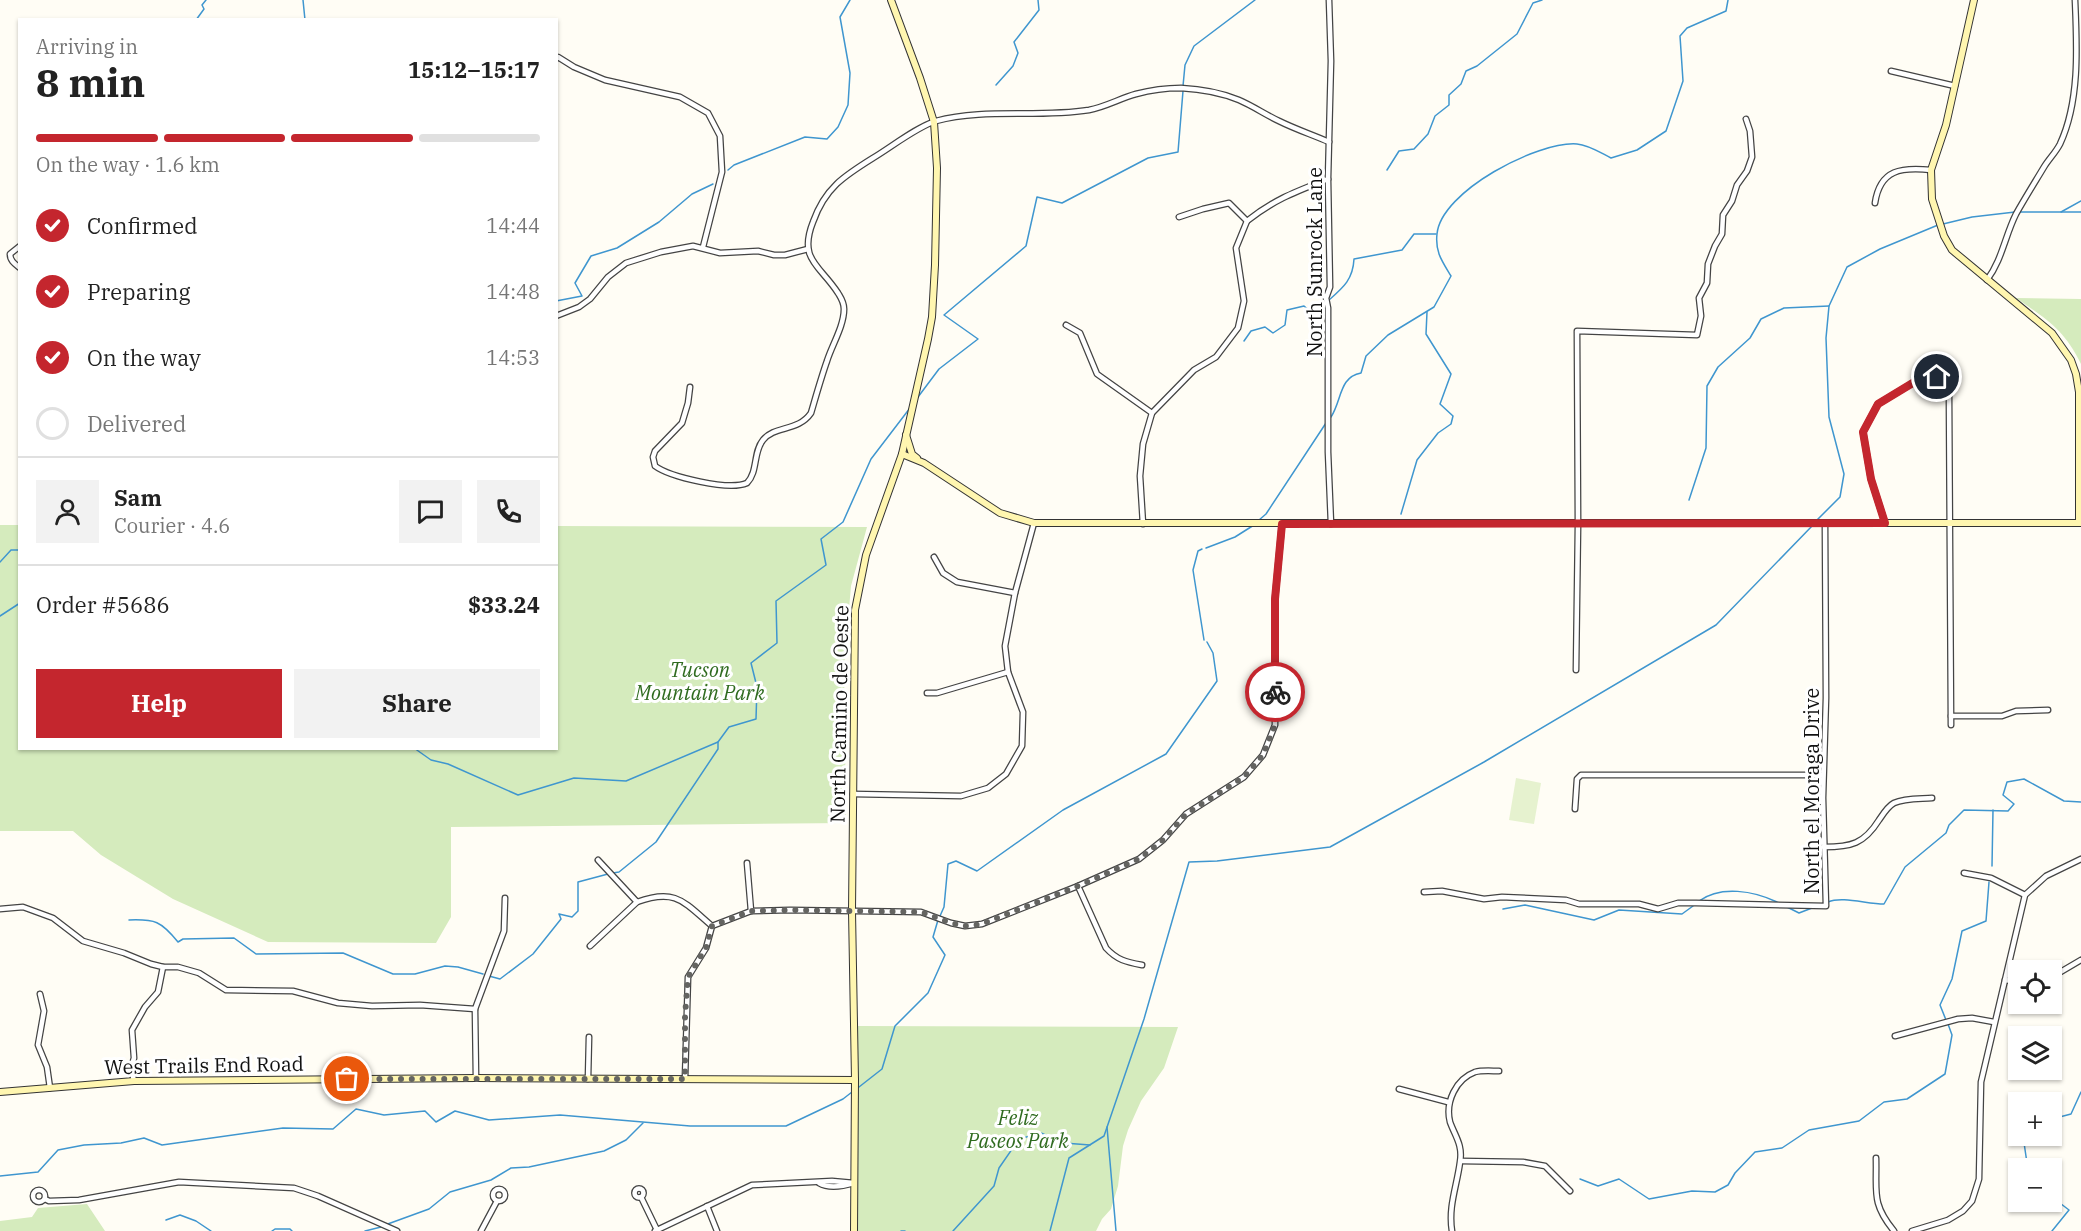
<!DOCTYPE html>
<meta charset="utf-8">
<style>
:root{--surface:#fff;--page:#f2f2f2;--text:#222;--muted:#767676;--line:#e0e0e0;--accent:#c4262e}
body{margin:0;font-family:"IBM Plex Serif",serif;background:var(--page);color:var(--text);height:100vh;display:flex;flex-direction:column;font-size:22px;white-space:nowrap}
*{box-sizing:border-box;margin:0}
p{font-size:20px;color:var(--muted)}
.icon{flex:none;width:33px;height:33px;fill:none;stroke:currentColor;stroke-width:2;stroke-linecap:round;stroke-linejoin:round}
.map{position:relative;flex:1;overflow:hidden}
.details{position:absolute;left:18px;top:18px;width:540px;height:732px;display:flex;flex-direction:column;background:var(--surface);border-radius:0px;box-shadow:0 2px 4px #0004}
.details>*{flex:none}
.buttons{position:absolute;left:2008px;top:960px;display:grid;gap:12px}
.buttons a{display:grid;place-items:center;width:54px;height:54px;border-radius:0px;background:var(--surface);box-shadow:0 2px 4px #0004;font-size:30px}
.pin{position:absolute;display:grid;place-items:center;width:51px;height:51px;color:#fff;margin:-26px;border:3px solid #fff;border-radius:50%;box-shadow:0 2px 6px #0007}
.courier{position:absolute;display:grid;place-items:center;width:60px;height:60px;margin:-30px;border:4px solid #c4262e;border-radius:50%;background:#fff;color:#222;box-shadow:0 2px 8px #0007}
.head em{font-style:normal;font-weight:800}
.head div{display:flex;flex-direction:column-reverse}
.head{display:flex;align-items:center;justify-content:space-between;height:102px;padding:0 18px}
h1{font-size:39px;font-weight:800;line-height:45px}
.bar{display:grid;grid-template-columns:repeat(4,1fr);gap:9px 6px;align-content:center;height:72px;padding:0 18px}
.bar i{height:8px;border-radius:4px;background:var(--line)}
.bar .selected{background:var(--accent)}
.bar p{grid-column:span 4}
.line{display:flex;align-items:center;gap:15px;padding:0 18px;border-top:2px solid var(--line)}
.line div{flex:1}
.round{display:grid;place-items:center;flex:none;width:63px;height:63px;border-radius:0px;background:var(--page)}
ol{padding:0 18px;list-style:none}
li{display:flex;align-items:center;gap:18px;height:66px}
li p{margin-inline-start:auto}
li .icon{padding:6px;border-radius:50%;background:var(--accent);color:#fff;stroke-width:4}
li:last-child{color:var(--muted)}
li i{width:33px;height:33px;border:3px solid var(--line);border-radius:50%}
.cta{display:flex;gap:12px;margin-top:auto;padding:12px 18px}
.cta a{flex:1;height:69px;border-radius:0px;background:var(--accent);color:#fff;font-size:24px;font-weight:800;line-height:69px;text-align:center}
.cta a+a{background:var(--page);color:var(--text)}
.map>svg:first-child{display:block}
</style>
<div class="map">
<svg width="2081" height="1231" viewBox="0 0 2081 1231">
<rect width="100%" height="100%" fill="#fffdf5"/>
<g fill="#d5ebbd">
<path d="M2016,298L2081,299V364C2064,329 2046,319 2016,298Z"/>
<polygon points="0,525 19,525 20,748 556,748 557,526 867,527 851,586 844,667 846,823 451,827 451,917 436,943 268,942 173,899 101,855 73,831 0,831"/>
<polygon points="857,1026 1178,1027 1164,1068 1141,1101 1128,1130 1123,1146 1118,1186 1111,1209 1102,1219 1096,1231 858,1231"/>
<polygon points="87,1204 105,1231 0,1231 0,1221 32,1217 38,1208"/>
</g>
<polygon fill="#e6f2cf" points="1516,778 1541,783 1534,824 1509,820"/>
<g fill="none" stroke-linecap="round" stroke-linejoin="round">
<g stroke="#3f96cf" stroke-width="1.5">
<polyline points="303,0 305,20"/>
<polyline points="196,20 204,9 202,5 206,0"/>
<polyline points="996,85 1013,66 1018,53 1014,42 1039,10 1038,0"/>
<polyline points="1183,86 1185,65 1194,46 1255,0"/>
<polyline points="728,170 734,165 805,137 827,139 838,127 848,105 850,73 840,17 850,0"/>
<polyline points="1387,170 1399,151 1414,149 1428,134 1435,116 1449,105 1449,95 1461,84 1466,71 1477,66 1517,34 1533,3 1542,0"/>
<polyline points="2020,212 2081,212"/>
<polyline points="2061,212 2081,201"/>
<polyline points="1943,224 1972,217 2015,212"/>
<path d="M1329,300C1344,287 1353,279 1354,259L1402,250L1414,234H1436"/>
<polyline points="556,301 582,296 575,283 591,256 617,248 659,222 692,194 713,184"/>
<polyline points="1244,341 1251,331 1265,327 1273,333 1285,325 1287,310 1304,306 1310,311 1324,302"/>
<polyline points="918,397 939,369 978,339 944,315 1026,246 1037,197 1062,203 1148,158 1178,152 1183,91"/>
<path d="M1331,417C1342,400 1339,377 1361,373L1366,356L1388,335L1434,307L1451,276C1442,261 1435,252 1437,234C1441,191 1538,141 1577,144C1589,145 1601,153 1611,158L1637,150L1666,131L1683,81L1680,36L1687,28L1726,11L1728,0"/>
<polyline points="1689,500 1706,448 1707,386 1718,367 1750,338 1761,319 1784,308 1829,306"/>
<polyline points="1401,514 1417,460 1438,433 1451,424 1453,416 1440,404 1451,374 1426,334 1427,312"/>
<polyline points="1259,520 1266,514 1326,423"/>
<polyline points="1816,521 1840,497 1844,474 1829,417 1826,338 1829,306 1847,267 1880,249 1938,225"/>
<polyline points="1206,548 1235,537 1254,525"/>
<polyline points="1202,549 1198,551 1193,570 1204,640"/>
<polyline points="0,562 11,550 20,550"/>
<polyline points="0,616 20,603"/>
<polyline points="414,748 431,760 448,764 518,795 574,778 626,781 718,742"/>
<polyline points="1992,866 1993,810"/>
<polyline points="613,873 619,872 656,842 718,749 718,742 729,727 756,719 757,687 751,663 777,643 776,601 826,565 821,539 843,522 871,459 910,408"/>
<path d="M1699,901C1721,885 1754,891 1777,902"/>
<path d="M1828,902C1842,896 1867,904 1884,904L1905,867L1946,833L1949,825L1964,810L2008,811L2014,804L2003,795L2007,782L2024,779L2064,801L2081,802"/>
<polyline points="1787,907 1799,913 1812,908"/>
<polyline points="1503,909 1525,905 1594,920 1619,910 1682,914 1693,906"/>
<polyline points="940,916 944,907 948,864 956,861 977,871 1063,810 1166,754 1217,681 1213,653 1207,642"/>
<path d="M129,920C155,919 161,921 178,942L183,939L234,938L256,954L343,953L393,974H415L445,966L458,967L483,974"/>
<polyline points="489,976 500,979 533,954 561,919 559,914 572,917 578,911 578,882 608,874"/>
<polyline points="1946,1020 1940,1005 1952,979 1962,931 1986,921 1989,882"/>
<polyline points="859,1087 882,1069 895,1026 928,993 945,955 933,937 938,920"/>
<polyline points="2052,1119 2071,1114 2081,1092"/>
<polyline points="1107,1127 1116,1231"/>
<polyline points="2023,1136 2027,1163 2036,1168"/>
<polyline points="0,1176 38,1172 58,1150 84,1145 121,1143 144,1138 162,1145 283,1128 333,1129 356,1109 384,1115 425,1111 436,1122 455,1111 489,1120 560,1115 690,1126 786,1126 843,1099 852,1092"/>
<polyline points="1580,1179 1598,1186 1619,1179 1649,1199 1692,1191 1715,1192 1728,1185 1735,1173 1755,1152 1782,1148 1809,1130 1859,1121 1884,1102 1907,1099 1945,1074 1952,1035 1948,1024"/>
<polyline points="2052,1186 2052,1197 2069,1210 2052,1231"/>
<polyline points="166,1220 180,1215 196,1221 211,1231"/>
<polyline points="385,1225 429,1209 450,1192 491,1180 511,1168 529,1167 604,1151 626,1140 643,1123"/>
<polyline points="272,1231 275,1229 290,1229 292,1231"/>
<polyline points="365,1231 381,1227"/>
<polyline points="901,1231 905,1231"/>
<polyline points="953,1231 994,1186 999,1168 1019,1139 1041,1133 1064,1143 1090,1145"/>
<polyline points="1050,1231 1069,1158 1104,1136 1144,1019 1189,862 1217,861 1330,847 1484,762 1716,625 1813,525"/>
</g>
<defs>
<g id="street">
<polyline points="1329,0 1331,61 1328,179 1330,287 1326,298 1328,308 1328,452 1331,524"/>
<polyline points="556,59 558,57 574,67 605,80 680,97 708,113 720,136 722,172 703,247"/>
<polyline points="1891,71 1955,86"/>
<path d="M1875,203C1880,169 1902,167 1931,170"/>
<path d="M1179,217L1203,209L1229,203L1247,221C1275,199 1295,192 1328,179"/>
<path d="M20,246L10,254C10,261 15,264 20,268"/>
<path d="M1987,280C2002,260 2005,236 2016,214C2025,198 2035,182 2044,167C2049,159 2056,152 2060,144C2080,101 2077,46 2075,0"/>
<polyline points="556,316 579,307 590,299 608,277 626,263 661,252 693,246 720,253 758,251 774,255 785,255 808,249"/>
<polyline points="1066,325 1080,333 1097,374 1152,413"/>
<path d="M690,387L688,403L682,423L655,451L653,457L655,466C670,477 729,491 747,483C758,472 753,452 763,440C775,425 798,432 811,413C816,396 821,378 827,361C832,345 844,326 844,309C844,302 841,298 838,293C820,265 798,260 813,222C825,188 844,176 873,158C890,148 918,126 936,121C985,108 1039,118 1089,110C1105,107 1121,98 1136,94C1151,90 1167,88 1181,88C1200,89 1222,93 1239,100C1253,106 1266,115 1279,121C1295,129 1313,135 1329,142"/>
<polyline points="1885,523 1871,479 1863,432 1878,404 1916,381 1937,377 1949,392 1951,725"/>
<polyline points="1143,524 1140,476 1143,444 1152,413 1194,370 1216,357 1238,328 1244,301 1236,248 1247,221"/>
<polyline points="934,557 943,573 957,582 1015,593"/>
<polyline points="1576,670 1578,524 1577,331 1697,335 1701,316 1699,298 1707,283 1708,264 1715,246 1722,234 1723,215 1732,201 1737,185 1747,171 1752,157 1750,131 1746,119"/>
<polyline points="927,693 937,693 1008,672"/>
<polyline points="1951,716 2002,716 2016,711 2048,710"/>
<polyline points="853,794 961,796 988,788 1006,774 1022,746 1023,712 1008,672 1005,646 1015,593 1034,523"/>
<polyline points="1575,809 1577,779 1581,775 1823,775"/>
<path d="M1824,847C1851,847 1864,844 1879,820C1883,814 1888,806 1894,803C1905,798 1921,799 1932,798"/>
<path d="M598,860L637,902C676,888 684,902 712,926"/>
<polyline points="747,863 751,911"/>
<polyline points="1964,873 1991,878 2025,895"/>
<path d="M1078,886L1106,948C1117,960 1126,962 1142,965"/>
<polyline points="1424,892 1442,891 1484,899 1502,897 1566,900 1579,904 1639,904 1658,909 1678,903 1696,903 1826,906 1823,798 1826,698 1825,523"/>
<polyline points="0,909 23,907 53,918 83,941 124,953 151,964 163,967 178,967 199,973 226,990 293,991 338,1003 372,1006 420,1005 475,1009"/>
<polyline points="590,946 637,902"/>
<polyline points="2052,977 2081,960"/>
<polyline points="2005,980 2019,982"/>
<polyline points="40,994 44,1011 38,1045 47,1067 50,1088"/>
<polyline points="1895,1036 1958,1019 1972,1018 1994,1022"/>
<polyline points="476,1078 475,1009 504,931 505,898"/>
<polyline points="588,1079 589,1037"/>
<polyline points="685,1079 688,977 706,948 712,926 751,911 790,910 921,912 951,923 965,926 982,924 1078,886 1139,859 1163,840 1186,814 1244,777 1263,755 1275,725 1275,599 1282,524"/>
<polyline points="134,1081 131,1068 134,1058 132,1030 145,1007 158,992 163,967"/>
<polyline points="1399,1089 1448,1102"/>
<path d="M1876,1158C1877,1192 1871,1203 1894,1231"/>
<polyline points="1461,1161 1523,1162 1545,1166 1570,1191"/>
<path d="M819,1183C829,1189 844,1186 854,1183"/>
<circle cx="639" cy="1193" r="4.5"/>
<circle cx="499" cy="1195" r="6"/>
<circle cx="39" cy="1196" r="6"/>
<polyline points="641,1197 657,1230"/>
<polyline points="45,1199 49,1201 79,1200 179,1182 294,1188 318,1196 397,1231"/>
<polyline points="707,1206 717,1231"/>
<polyline points="481,1231 497,1201"/>
<polyline points="655,1231 752,1185 832,1181 854,1183"/>
<path d="M1452,1231C1448,1206 1457,1186 1460,1162C1463,1145 1455,1136 1450,1122C1445,1102 1456,1079 1475,1072C1482,1070 1492,1071 1499,1071"/>
<polyline points="1912,1231 1948,1220 1963,1211 1972,1201 1979,1179 1981,1082 2025,895 2046,876 2081,859"/>
</g>
<g id="secondary">
<polyline points="1974,0 1946,125 1931,170 1932,199 1944,236 1952,250 2052,333 2071,360 2076,374 2079,392 2079,523"/>
<polyline points="906,435 912,454 917,458"/>
<polyline points="902,454 924,463 1000,513 1034,523 2081,523"/>
<polyline points="0,1092 134,1081 476,1078 855,1080"/>
<polyline points="854,1231 855,1080 852,911 855,610 866,555 902,454 928,339 932,317 935,265 937,168 934,122 920,78 891,0"/>
</g>
</defs>
<use href="#street" stroke="#444" stroke-width="7"/>
<use href="#secondary" stroke="#333" stroke-width="8"/>
<use href="#street" stroke="#fff" stroke-width="4.5"/>
<use href="#secondary" stroke="#fff6b0" stroke-width="6"/>
</g>
<g fill="none" stroke-linecap="round" stroke-linejoin="round">
<polyline stroke="#646461" stroke-width="6" stroke-dasharray="0 10.8" points="347,1079 685,1079 685,1016 688,977 706,948 712,926 751,911 790,910 921,912 951,923 965,926 982,924 1078,886 1139,859 1163,840 1186,814 1244,777 1263,755 1275,725 1275,692"/>
<polyline stroke="#c4262e" stroke-width="8" points="1275,692 1275,599 1282,524 1885,523 1871,479 1863,432 1878,404 1916,381 1937,377"/>
</g>
<g text-anchor="middle" dominant-baseline="central" stroke-width="6" stroke-linejoin="round" paint-order="stroke">
<g font-size="20" fill="#111" stroke="#fff">
<text transform="translate(1314 262) rotate(-90)">North Sunrock Lane</text>
<text transform="translate(839 714) rotate(-89)">North Camino de Oeste</text>
<text transform="translate(1811 791) rotate(-90)">North el Moraga Drive</text>
<text transform="translate(204 1065) rotate(-1)">West Trails End Road</text>
</g>
<g font-size="20" font-style="italic" fill="#2f6b1f" stroke="#fff">
<text x="700" y="669">Tucson<tspan x="700" dy="23">Mountain Park</tspan></text>
<text x="1018" y="1117">Feliz<tspan x="1018" dy="23">Paseos Park</tspan></text>
</g>
</g>
</svg>
<div class="buttons">
<a><svg class="icon" aria-label="locate" viewBox="0 0 24 24"><circle cx="12" cy="12" r="6"/><path d="M12 2v4M12 18v4M2 12h4M18 12h4"/></svg></a>
<a><svg class="icon" aria-label="layers" viewBox="0 0 24 24"><path d="M12 4l9 5-9 5-9-5zM3 14l9 5 9-5"/></svg></a>
<a>+</a>
<a>−</a>
</div>
<div class="pin" style="left:347px;top:1079px;background:#ea580c"><svg class="icon" aria-label="bag" viewBox="0 0 24 24"><path d="M5 8h14l-1 12H6zM9 8a3 3 0 0 1 6 0"/></svg></div>
<div class="pin" style="left:1937px;top:377px;background:#1f2937"><svg class="icon" aria-label="home" viewBox="0 0 24 24"><path d="M3 11l9-7 9 7M6 9v11h12V9"/></svg></div>
<div class="courier" style="left:1275px;top:692px"><svg class="icon" aria-label="bike" viewBox="0 0 24 24"><circle cx="6" cy="16" r="4"/><circle cx="18" cy="16" r="4"/><path d="M6 16l4-8h5l3 8M10 8l3 8H6M13 5h3"/></svg></div>
<section class="details">
<div class="head"><div><h1>8 min</h1><p>Arriving in</p></div><em>15:12–15:17</em></div>
<div class="bar"><i class="selected"></i><i class="selected"></i><i class="selected"></i><i></i><p>On the way · 1.6 km</p></div>
<ol>
<li><svg class="icon" aria-label="check" viewBox="0 0 24 24"><path d="M5 12l5 5 9-10"/></svg>Confirmed<p>14:44</p></li>
<li><svg class="icon" aria-label="check" viewBox="0 0 24 24"><path d="M5 12l5 5 9-10"/></svg>Preparing<p>14:48</p></li>
<li><svg class="icon" aria-label="check" viewBox="0 0 24 24"><path d="M5 12l5 5 9-10"/></svg>On the way<p>14:53</p></li>
<li><i></i>Delivered</li>
</ol>
<div class="line" style="height:108px"><a class="round"><svg class="icon" aria-label="person" viewBox="0 0 24 24"><circle cx="12" cy="8" r="4"/><path d="M4 21q1-7 8-7t8 7"/></svg></a><div><b>Sam</b><p>Courier · 4.6</p></div><a class="round"><svg class="icon" aria-label="chat" viewBox="0 0 24 24"><path d="M4 5h16v11H9l-5 4z"/></svg></a><a class="round"><svg class="icon" aria-label="phone" viewBox="0 0 24 24"><path d="M5 4h4l2 5-3 2q2 4 5 5l2-3 5 2v4C11 20 4 13 5 4z"/></svg></a></div>
<div class="line" style="height:78px"><div>Order #5686</div><b>$33.24</b></div>
<div class="cta"><a>Help</a><a>Share</a></div>
</section>
</div>
